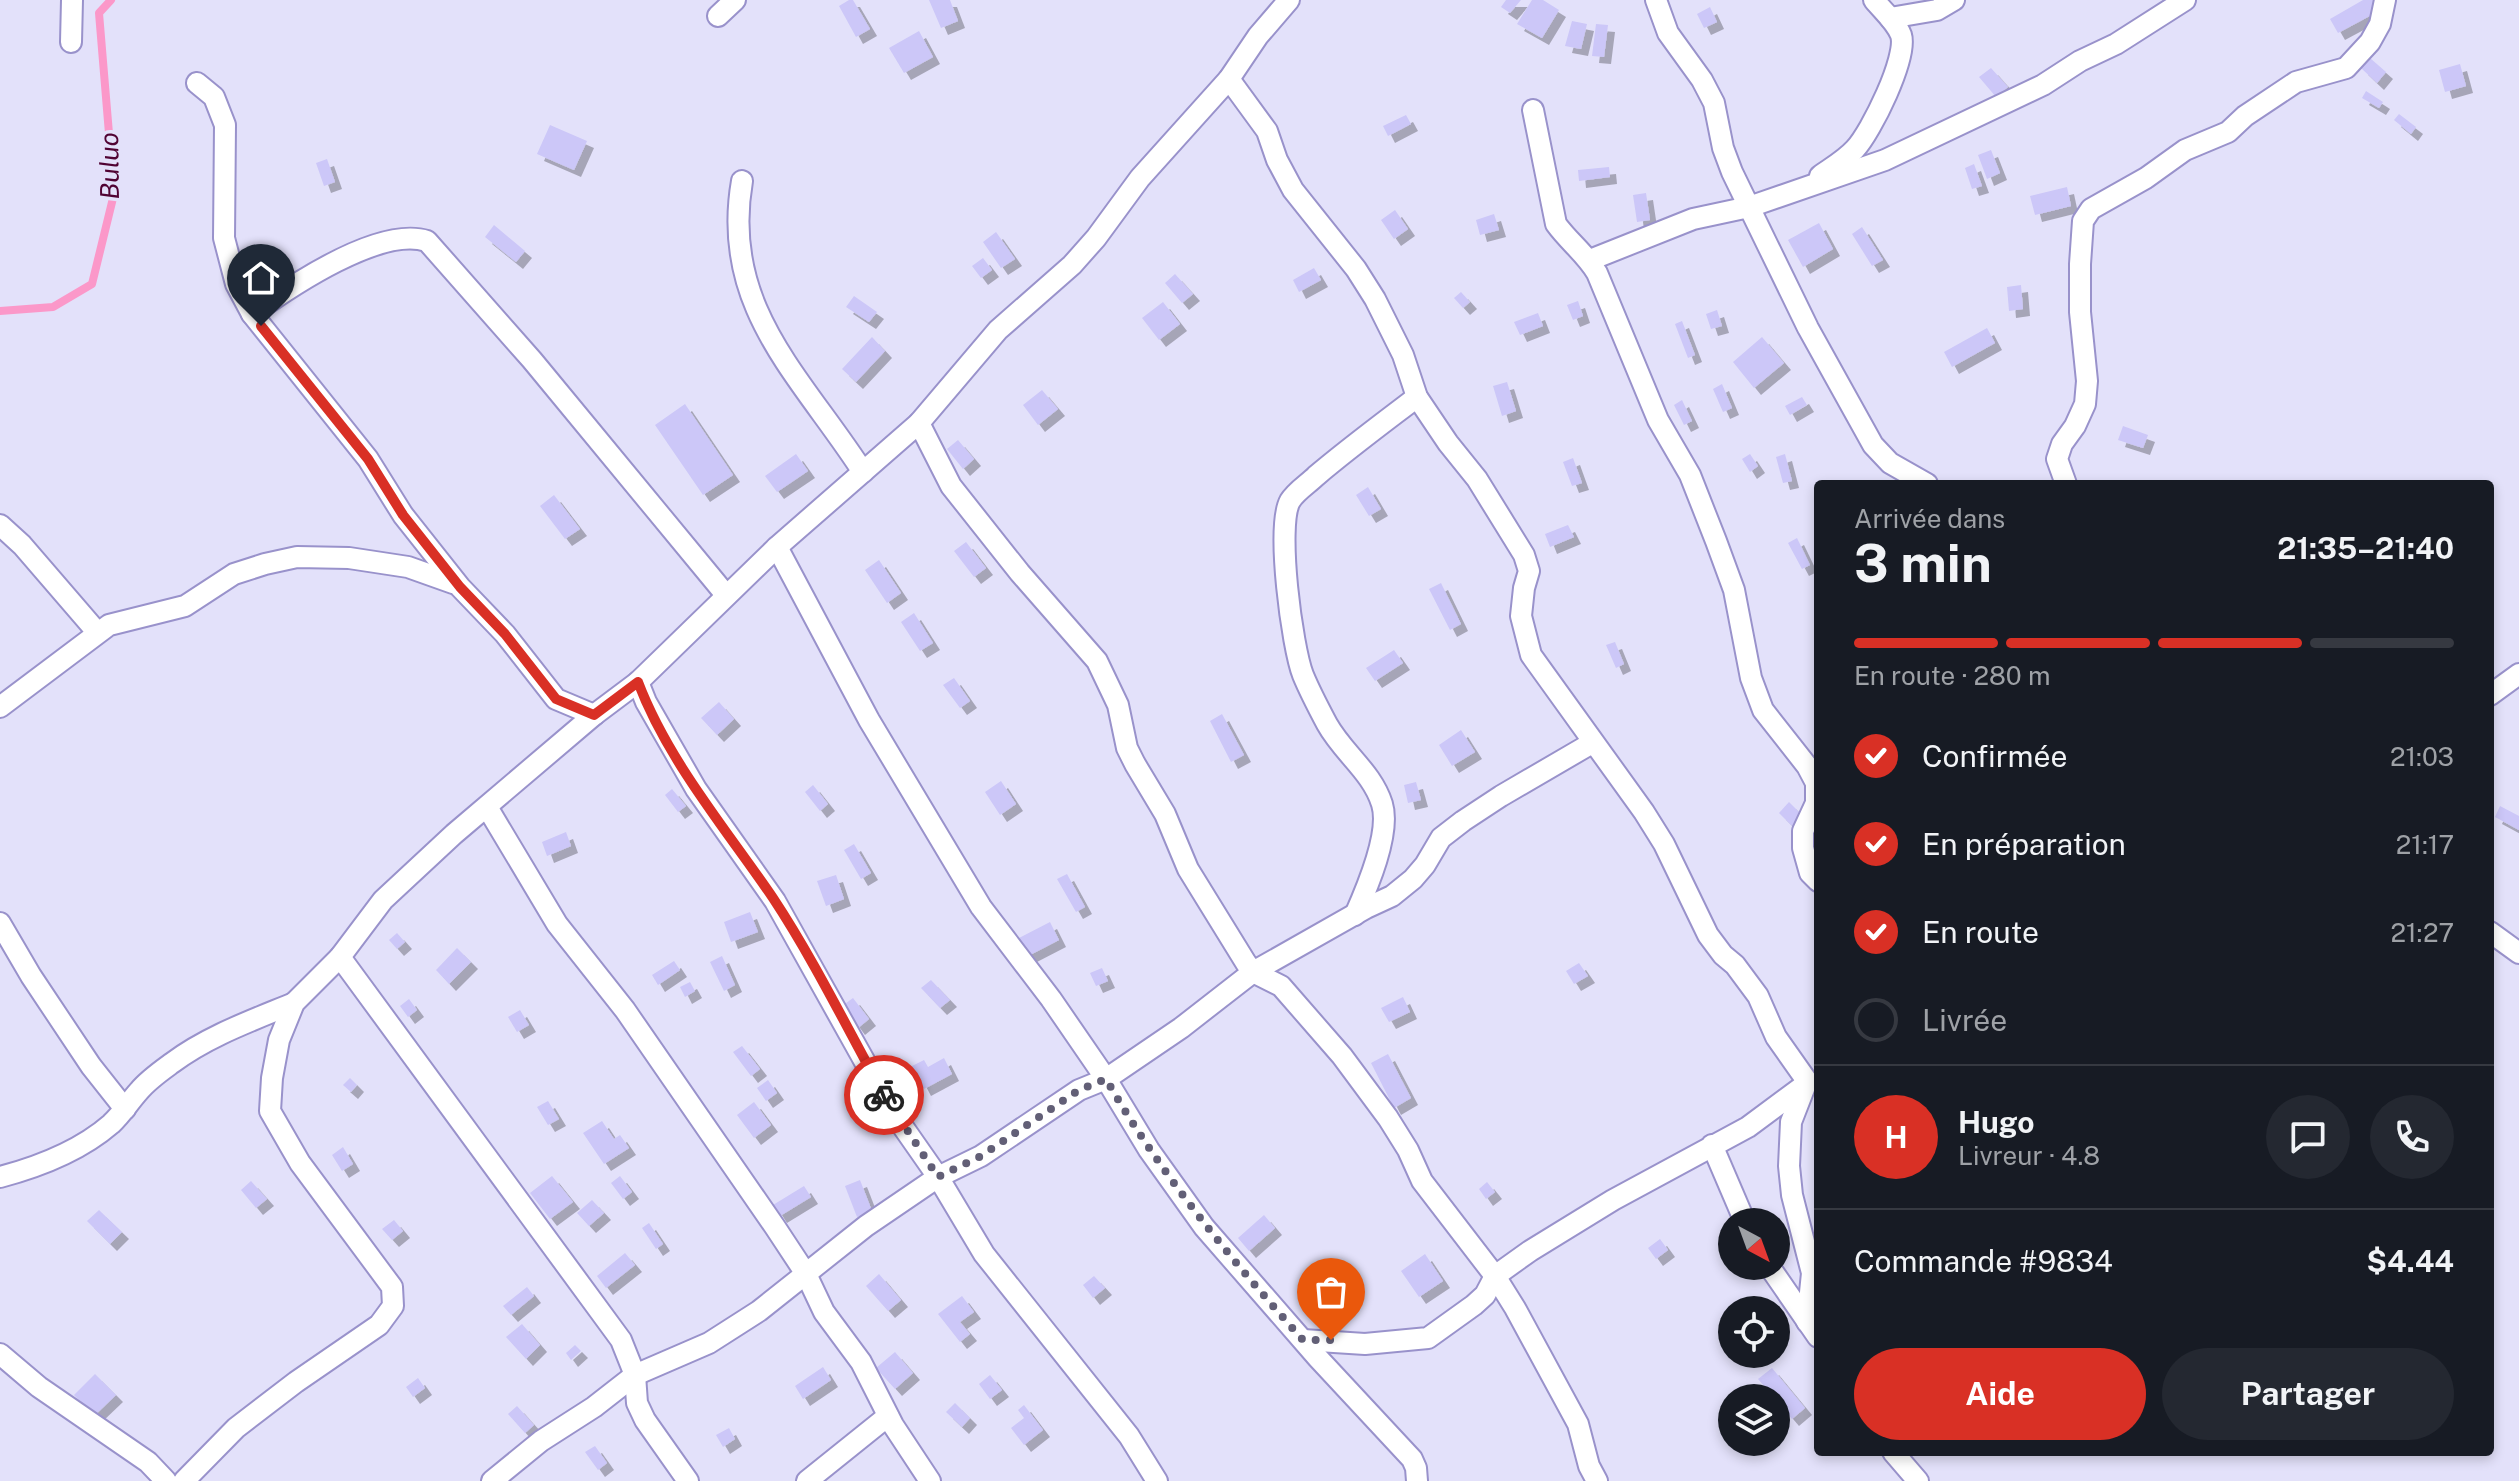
<!DOCTYPE html>
<html lang="fr">
<meta charset="utf-8">
<style>
:root{--surface:#171b24;--page:#242831;--text:#f1f3f6;--muted:#9ea1a6;--line:#363941;--accent:#d93025}
body{margin:0;font-family:"Public Sans",sans-serif;background:var(--page);color:var(--text);height:100vh;display:flex;flex-direction:column;font-size:30px;white-space:nowrap}
*{box-sizing:border-box;margin:0}
p{font-size:26px;color:var(--muted)}
.icon{flex:none;width:44px;height:44px;fill:none;stroke:currentColor;stroke-width:2;stroke-linecap:round;stroke-linejoin:round}
.map{position:relative;flex:1;overflow:hidden}
.side{position:absolute;left:1814px;top:480px;width:680px;height:976px;display:flex;flex-direction:column;background:var(--surface);border-radius:8px;box-shadow:0 4px 12px #0003}
.side>*{flex:none}
.needle{width:52px;rotate:139deg}
.fabs{position:absolute;left:1718px;top:1208px;display:grid;gap:16px}
.fabs a{display:grid;place-items:center;width:72px;height:72px;border-radius:50%;background:var(--surface);box-shadow:0 4px 12px #0003;font-size:40px}
.pin{position:absolute;display:grid;place-items:center;width:68px;height:68px;color:#fff;margin:-82px -34px;border-radius:50% 50% 50% 0;rotate:-45deg;box-shadow:0 0 8px #0007}
.pin .icon{rotate:45deg}
.courier{position:absolute;display:grid;place-items:center;width:80px;height:80px;margin:-40px;border:6px solid #d93025;border-radius:50%;background:#fff;color:#222;box-shadow:0 2px 10px #0007}
.summary em{font-style:normal;font-weight:700}
.summary div{display:flex;flex-direction:column-reverse}
.summary{display:flex;align-items:center;justify-content:space-between;height:136px;padding:0 40px}
h1{font-size:52px;font-weight:700;line-height:60px}
.bar{display:grid;grid-template-columns:repeat(4,1fr);gap:12px 8px;align-content:center;height:96px;padding:0 40px}
.bar i{height:10px;border-radius:6px;background:var(--line)}
.bar .on{background:var(--accent)}
.bar p{grid-column:span 4}
.line{display:flex;align-items:center;gap:20px;padding:0 40px;border-top:2px solid var(--line)}
.line div{flex:1}
.round{display:grid;place-items:center;flex:none;width:84px;height:84px;border-radius:42px;background:var(--page)}
ol{padding:0 40px;list-style:none}
li{display:flex;align-items:center;gap:24px;height:88px}
li p{margin-inline-start:auto}
li .icon{padding:8px;border-radius:50%;background:var(--accent);color:#fff;stroke-width:4}
li:last-child{color:var(--muted)}
li i{width:44px;height:44px;border:4px solid var(--line);border-radius:50%}
.primary-button{display:flex;gap:16px;margin-top:auto;padding:16px 40px}
.primary-button a{flex:1;height:92px;border-radius:48px;background:var(--accent);color:#fff;font-size:32px;font-weight:700;line-height:92px;text-align:center}
.primary-button a+a{background:var(--page);color:var(--text)}
.map>svg:first-child{display:block}
</style>
<div class="map">
<svg width="2519" height="1481" viewBox="0 0 2519 1481">
<defs>
<filter id="shadow"><feDropShadow dx="7" dy="7" stdDeviation="0" flood-color="#0004"/></filter>
</defs>
<rect width="100%" height="100%" fill="#e3e1fa"/>
<g fill="none" stroke-linecap="round" stroke-linejoin="round">
<polyline stroke="#fb98c9" stroke-width="8" points="0,311 53,307 92,284 114,194 99,13 111,0"/>
</g>
<g fill="#ccc7f8" filter="url(#shadow)">
<polygon points="849,0 853,0 870,29 856,37 839,6"/>
<polygon points="929,0 950,0 958,21 941,28"/>
<polygon points="1506,0 1521,0 1510,13 1501,7"/>
<polygon points="1532,0 1543,0 1559,10 1542,38 1517,24"/>
<polygon points="2363,0 2373,0 2379,11 2338,33 2330,19"/>
<polygon points="1710,7 1717,22 1704,28 1697,14"/>
<polygon points="1572,21 1587,24 1581,49 1565,46"/>
<polygon points="1596,24 1608,25 1604,57 1592,56"/>
<polygon points="919,31 933,57 904,73 889,48"/>
<polygon points="2370,58 2386,72 2377,83 2361,68"/>
<polygon points="2460,64 2466,86 2445,92 2439,70"/>
<polygon points="1991,68 2008,87 1996,97 1979,77"/>
<polygon points="2366,91 2383,102 2379,108 2362,98"/>
<polygon points="2399,114 2416,127 2411,134 2394,120"/>
<polygon points="1406,115 1411,124 1388,136 1383,126"/>
<polygon points="550,125 587,141 574,170 537,154"/>
<polygon points="1991,150 2000,173 1987,179 1978,155"/>
<polygon points="327,159 335,182 324,186 316,163"/>
<polygon points="1974,164 1982,186 1972,189 1965,168"/>
<polygon points="1609,167 1610,177 1579,181 1578,170"/>
<polygon points="2067,187 2071,206 2035,215 2030,196"/>
<polygon points="1646,193 1650,220 1637,222 1633,195"/>
<polygon points="1395,210 1408,229 1394,239 1381,220"/>
<polygon points="1494,214 1499,230 1480,235 1476,220"/>
<polygon points="1819,223 1833,249 1803,267 1788,240"/>
<polygon points="494,225 525,251 516,262 485,237"/>
<polygon points="1862,227 1883,260 1872,266 1852,234"/>
<polygon points="996,232 1015,259 1001,268 983,242"/>
<polygon points="983,258 992,270 981,278 972,266"/>
<polygon points="1314,268 1321,280 1299,292 1293,280"/>
<polygon points="1175,274 1193,294 1182,303 1165,283"/>
<polygon points="2021,285 2023,309 2009,311 2007,287"/>
<polygon points="1461,292 1470,302 1463,308 1454,298"/>
<polygon points="854,296 877,312 869,322 846,307"/>
<polygon points="1578,301 1583,316 1573,320 1567,305"/>
<polygon points="1163,302 1180,324 1159,340 1142,318"/>
<polygon points="1717,310 1722,326 1711,329 1706,314"/>
<polygon points="1538,313 1543,326 1520,335 1514,322"/>
<polygon points="1682,321 1695,355 1688,358 1675,324"/>
<polygon points="1987,328 1995,343 1952,367 1944,352"/>
<polygon points="872,337 885,351 856,382 842,369"/>
<polygon points="1762,337 1784,363 1754,388 1733,362"/>
<polygon points="1507,382 1516,411 1502,416 1493,386"/>
<polygon points="1722,384 1732,408 1723,412 1713,389"/>
<polygon points="1042,390 1058,409 1038,425 1023,405"/>
<polygon points="1802,397 1807,405 1790,415 1785,406"/>
<polygon points="1682,400 1692,421 1684,425 1674,405"/>
<polygon points="685,404 733,475 703,495 655,425"/>
<polygon points="2123,426 2148,435 2143,448 2118,440"/>
<polygon points="958,440 974,459 963,469 947,449"/>
<polygon points="796,454 808,471 777,492 765,476"/>
<polygon points="1750,454 1758,466 1750,472 1742,459"/>
<polygon points="1785,454 1792,481 1783,483 1776,457"/>
<polygon points="1573,458 1582,483 1572,486 1563,462"/>
<polygon points="1368,487 1381,509 1369,516 1356,495"/>
<polygon points="554,495 580,529 565,539 540,506"/>
<polygon points="1568,525 1574,537 1550,547 1545,534"/>
<polygon points="1797,538 1810,565 1802,569 1788,543"/>
<polygon points="966,542 986,568 974,577 954,551"/>
<polygon points="879,560 901,593 887,603 865,570"/>
<polygon points="1441,583 1461,624 1450,630 1429,589"/>
<polygon points="914,613 933,643 920,651 901,622"/>
<polygon points="1615,642 1624,664 1616,668 1606,645"/>
<polygon points="1394,650 1403,663 1375,681 1366,668"/>
<polygon points="954,678 970,701 960,708 943,685"/>
<polygon points="719,702 734,719 717,735 701,718"/>
<polygon points="1222,714 1244,755 1231,762 1210,721"/>
<polygon points="1461,730 1475,752 1452,766 1439,745"/>
<polygon points="1001,781 1016,804 1000,815 985,792"/>
<polygon points="1416,782 1421,800 1408,803 1404,785"/>
<polygon points="813,785 828,804 820,811 805,792"/>
<polygon points="672,789 686,806 678,812 665,795"/>
<polygon points="1789,802 1802,815 1792,826 1779,813"/>
<polygon points="2500,806 2519,816 2519,830 2495,817"/>
<polygon points="566,832 571,846 547,856 542,842"/>
<polygon points="854,844 871,873 861,879 844,850"/>
<polygon points="1067,874 1085,907 1076,912 1057,879"/>
<polygon points="836,875 844,899 826,906 817,881"/>
<polygon points="750,912 758,932 731,942 724,922"/>
<polygon points="1050,922 1059,940 1028,956 1019,938"/>
<polygon points="397,933 405,942 397,949 389,940"/>
<polygon points="457,948 471,962 449,984 436,970"/>
<polygon points="722,956 735,985 724,991 710,962"/>
<polygon points="674,961 680,970 658,985 652,975"/>
<polygon points="1579,963 1588,976 1574,984 1566,971"/>
<polygon points="1102,968 1108,981 1096,986 1090,973"/>
<polygon points="931,980 950,1000 940,1008 921,988"/>
<polygon points="690,982 695,991 685,997 680,987"/>
<polygon points="1403,997 1410,1012 1389,1022 1381,1008"/>
<polygon points="853,998 869,1019 858,1028 842,1006"/>
<polygon points="409,999 417,1010 408,1017 400,1006"/>
<polygon points="520,1010 529,1025 517,1032 508,1017"/>
<polygon points="742,1046 760,1069 751,1076 733,1052"/>
<polygon points="1388,1054 1411,1098 1394,1108 1371,1063"/>
<polygon points="944,1058 952,1074 924,1089 912,1066 924,1060 928,1067"/>
<polygon points="350,1078 357,1085 351,1092 343,1085"/>
<polygon points="768,1080 777,1093 766,1101 757,1088"/>
<polygon points="548,1101 559,1119 548,1125 537,1107"/>
<polygon points="754,1102 771,1125 754,1138 737,1115"/>
<polygon points="602,1121 614,1139 620,1135 629,1148 604,1164 583,1133"/>
<polygon points="343,1147 353,1164 342,1171 332,1155"/>
<polygon points="552,1176 573,1202 550,1219 530,1193"/>
<polygon points="620,1176 632,1192 623,1199 611,1183"/>
<polygon points="860,1180 872,1211 857,1217 845,1186"/>
<polygon points="251,1181 267,1199 256,1208 241,1190"/>
<polygon points="1487,1182 1495,1192 1486,1199 1479,1189"/>
<polygon points="804,1186 811,1197 780,1216 773,1205"/>
<polygon points="592,1200 604,1213 589,1226 577,1213"/>
<polygon points="99,1210 122,1232 110,1244 87,1221"/>
<polygon points="1264,1215 1275,1228 1249,1251 1238,1238"/>
<polygon points="394,1220 403,1231 392,1240 382,1229"/>
<polygon points="649,1223 663,1244 656,1249 642,1228"/>
<polygon points="1660,1239 1668,1250 1656,1259 1648,1248"/>
<polygon points="625,1253 635,1265 606,1288 597,1276"/>
<polygon points="1425,1254 1443,1281 1419,1297 1401,1271"/>
<polygon points="879,1274 901,1300 888,1311 866,1286"/>
<polygon points="1094,1276 1105,1288 1093,1298 1083,1285"/>
<polygon points="527,1287 534,1296 511,1315 503,1306"/>
<polygon points="962,1296 974,1312 960,1322 970,1334 960,1342 938,1314"/>
<polygon points="522,1324 540,1345 526,1359 506,1337"/>
<polygon points="575,1345 581,1351 571,1360 566,1353"/>
<polygon points="895,1352 913,1373 895,1389 876,1368"/>
<polygon points="823,1367 831,1380 803,1399 795,1386"/>
<polygon points="1772,1368 1805,1408 1792,1419 1758,1379"/>
<polygon points="95,1374 116,1395 94,1416 74,1395"/>
<polygon points="990,1375 1002,1390 990,1399 979,1384"/>
<polygon points="418,1378 425,1388 413,1397 406,1387"/>
<polygon points="955,1403 970,1418 962,1427 946,1412"/>
<polygon points="1024,1405 1043,1430 1024,1445 1011,1428 1024,1418 1018,1410"/>
<polygon points="517,1406 534,1425 525,1433 508,1414"/>
<polygon points="729,1428 735,1439 723,1447 716,1435"/>
<polygon points="595,1446 607,1463 598,1470 585,1452"/>
</g>
<g fill="none" stroke-linecap="round" stroke-linejoin="round">
<defs>
<g id="minor">
<polyline points="1656,0 1668,33 1702,80 1714,103 1723,148 1732,172 1808,328 1873,445 1890,463 1927,484"/>
<polyline points="718,16 735,0"/>
<polyline points="1890,18 1937,10 1954,0"/>
<polyline points="71,42 72,0"/>
<polyline points="1229,79 1267,131 1277,160 1293,190 1356,269 1375,299 1403,355 1417,397 1448,443 1477,479 1524,555 1529,571 1524,588 1521,616 1531,655 1644,812 1664,844 1708,935 1723,955 1735,965 1758,996 1776,1037 1807,1081 1791,1122 1789,1166 1792,1195 1812,1273 1807,1322"/>
<polyline points="197,83 214,97 225,125 224,238 236,284 252,314 368,459 403,515 460,587 505,634 556,699 594,715"/>
<path d="M1533,110L1556,224C1569,242 1586,254 1597,273L1658,420L1690,475L1716,541L1734,590L1751,678L1763,710L1807,766L1816,783V803L1803,831V848L1810,873L1818,881"/>
<path d="M1820,176C1831,168 1845,160 1855,149C1871,132 1908,57 1901,35C1896,22 1883,11 1874,0"/>
<path d="M742,181C720,307 801,376 863,472"/>
<polyline points="1590,260 1693,219 1749,207 1885,160 2043,85 2080,61 2116,44 2185,0"/>
<path d="M252,314C291,286 380,226 427,241L532,360L726,595"/>
<polyline points="919,423 951,486 1020,573 1097,661 1118,705 1127,748 1135,764 1165,814 1188,869 1246,963 1253,972 1281,986 1342,1056 1388,1118 1408,1150 1422,1181 1495,1276 1515,1308 1578,1424 1589,1466 1597,1481"/>
<polyline points="2066,484 2057,459 2062,444 2075,426 2085,404 2087,381 2080,312 2080,264 2083,221 2091,209 2146,178 2185,150 2228,132 2245,116 2296,82 2346,68 2370,42 2380,24 2385,0"/>
<polyline points="0,525 22,545 97,632"/>
<polyline points="777,547 869,720 981,907 1051,999 1106,1079 1149,1150 1204,1227 1318,1358 1412,1459 1416,1468 1417,1481"/>
<polyline points="638,682 646,702 696,789 775,901 894,1114 938,1177 984,1254 1129,1436 1157,1481"/>
<polyline points="2490,695 2519,674"/>
<polyline points="0,707 109,625 185,606 234,574 265,564 297,557 349,558 408,567 453,583"/>
<polyline points="487,807 557,924 625,1010 775,1227 806,1274 824,1312 861,1362 893,1425 930,1481"/>
<path d="M1355,915C1367,888 1391,833 1382,804C1372,772 1343,753 1327,724C1319,709 1310,692 1303,675C1292,647 1276,526 1290,501C1296,491 1308,484 1316,476C1349,448 1383,423 1417,397"/>
<polyline points="0,923 31,976 91,1066 125,1109"/>
<polyline points="2490,932 2519,953"/>
<polyline points="340,957 621,1340 635,1375 637,1403 645,1420 688,1481"/>
<polyline points="1712,1145 1745,1222"/>
<path d="M0,1177C38,1167 81,1150 111,1124C122,1114 129,1102 139,1091C148,1080 161,1071 172,1063C208,1036 253,1020 294,1003"/>
<polyline points="1769,1266 1818,1337"/>
<polyline points="1303,1340 1365,1344 1428,1338 1474,1305 1485,1295 1495,1276 1530,1251 1613,1200 1748,1127 1802,1087"/>
<polyline points="0,1354 39,1387 148,1462 166,1481"/>
<polyline points="1893,1452 1918,1481"/>
<polyline points="184,1481 236,1428 296,1382 379,1325 393,1306 392,1287 300,1163 270,1111 272,1078 279,1040 294,1003 340,957 383,900 454,834 594,715 638,682 777,547 919,423 998,330 1072,265 1096,238 1140,178 1229,79 1258,36 1289,0"/>
<polyline points="492,1481 541,1441 594,1407 635,1375 709,1343 759,1311 866,1226 938,1177 981,1156 1079,1090 1106,1079 1181,1028 1253,972 1366,908 1392,896 1413,879 1425,865 1441,838 1463,821 1501,796 1592,743"/>
<polyline points="807,1481 888,1416"/>
</g>
</defs>
<use href="#minor" stroke="#9992cb" stroke-width="24"/>
<use href="#minor" stroke="#fff" stroke-width="20"/>
</g>
<g fill="none" stroke-linecap="round" stroke-linejoin="round">
<path stroke="#625f76" stroke-width="8" stroke-dasharray="0 14.4" d="M884,1095L938,1177L981,1156L1079,1090L1106,1079C1161,1175 1230,1258 1303,1340H1331"/>
<path stroke="#d93025" stroke-width="10" d="M261,326L368,459L403,515L460,587L505,634L556,699L594,715L638,682C668,761 726,829 773,898C814,960 848,1030 884,1095"/>
</g>
<g text-anchor="middle" dominant-baseline="central" stroke-width="7" stroke-linejoin="round" paint-order="stroke">
<g font-size="26" font-style="italic" fill="#500333" stroke="#e3e1fa">
<text transform="translate(109 166) rotate(-91)">Buluo</text>
</g>
</g>
</svg>
<div class="fabs">
<a><svg class="needle" viewBox="-14 -14 28 28"><path d="M0-13l5 13h-10z" fill="#e53935"/><path d="M0 13l5-13h-10z" fill="#9ea1a6"/></svg></a>
<a><svg class="icon" aria-label="locate" viewBox="0 0 24 24"><circle cx="12" cy="12" r="6"/><path d="M12 2v4M12 18v4M2 12h4M18 12h4"/></svg></a>
<a><svg class="icon" aria-label="layers" viewBox="0 0 24 24"><path d="M12 4l9 5-9 5-9-5zM3 14l9 5 9-5"/></svg></a>
</div>
<div class="pin" style="left:1331px;top:1340px;background:#ea580c"><svg class="icon" aria-label="bag" viewBox="0 0 24 24"><path d="M5 8h14l-1 12H6zM9 8a3 3 0 0 1 6 0"/></svg></div>
<div class="pin" style="left:261px;top:326px;background:#1f2937"><svg class="icon" aria-label="home" viewBox="0 0 24 24"><path d="M3 11l9-7 9 7M6 9v11h12V9"/></svg></div>
<div class="courier" style="left:884px;top:1095px"><svg class="icon" aria-label="bike" viewBox="0 0 24 24"><circle cx="6" cy="16" r="4"/><circle cx="18" cy="16" r="4"/><path d="M6 16l4-8h5l3 8M10 8l3 8H6M13 5h3"/></svg></div>
<section class="side">
<div class="summary"><div><h1>3 min</h1><p>Arrivée dans</p></div><em>21:35–21:40</em></div>
<div class="bar"><i class="on"></i><i class="on"></i><i class="on"></i><i></i><p>En route · 280 m</p></div>
<ol>
<li><svg class="icon" aria-label="check" viewBox="0 0 24 24"><path d="M5 12l5 5 9-10"/></svg>Confirmée<p>21:03</p></li>
<li><svg class="icon" aria-label="check" viewBox="0 0 24 24"><path d="M5 12l5 5 9-10"/></svg>En préparation<p>21:17</p></li>
<li><svg class="icon" aria-label="check" viewBox="0 0 24 24"><path d="M5 12l5 5 9-10"/></svg>En route<p>21:27</p></li>
<li><i></i>Livrée</li>
</ol>
<div class="line" style="height:144px"><b class="round" style="background:var(--accent);color:#fff">H</b><div><b>Hugo</b><p>Livreur · 4.8</p></div><a class="round"><svg class="icon" aria-label="chat" viewBox="0 0 24 24"><path d="M4 5h16v11H9l-5 4z"/></svg></a><a class="round"><svg class="icon" aria-label="phone" viewBox="0 0 24 24"><path d="M5 4h4l2 5-3 2q2 4 5 5l2-3 5 2v4C11 20 4 13 5 4z"/></svg></a></div>
<div class="line" style="height:104px"><div>Commande #9834</div><b>$4.44</b></div>
<div class="primary-button"><a>Aide</a><a>Partager</a></div>
</section>
</div>
